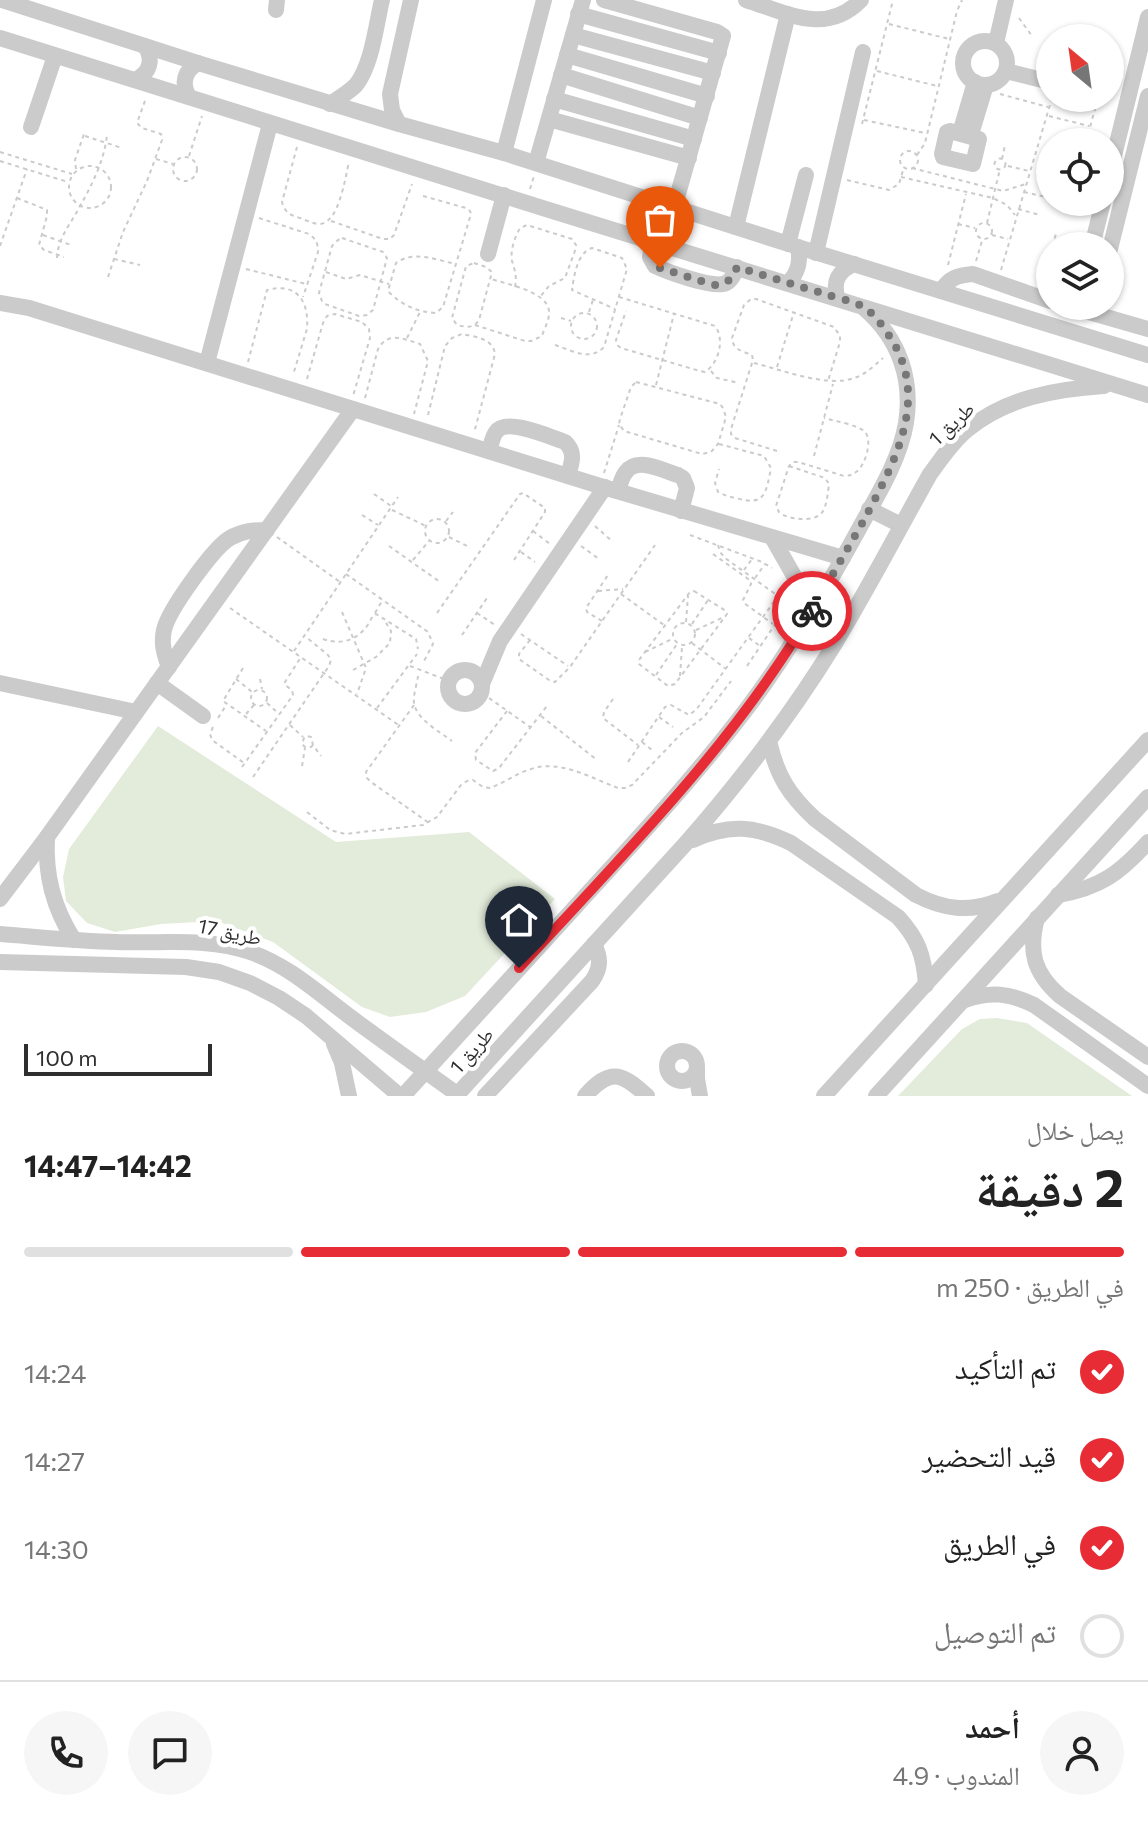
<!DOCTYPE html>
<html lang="ar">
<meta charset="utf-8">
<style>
:root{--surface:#fff;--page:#f6f6f6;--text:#222;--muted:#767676;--line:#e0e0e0;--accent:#e82c35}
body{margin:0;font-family:Commissioner,"Noto Naskh Arabic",sans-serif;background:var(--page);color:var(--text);direction:rtl;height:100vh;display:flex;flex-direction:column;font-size:30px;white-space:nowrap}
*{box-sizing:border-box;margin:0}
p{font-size:26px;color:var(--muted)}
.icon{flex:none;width:44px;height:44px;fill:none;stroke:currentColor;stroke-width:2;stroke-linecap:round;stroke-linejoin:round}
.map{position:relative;height:1096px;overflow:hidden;direction:ltr}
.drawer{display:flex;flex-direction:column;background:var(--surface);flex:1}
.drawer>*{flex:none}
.needle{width:52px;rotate:331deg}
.buttons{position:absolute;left:1036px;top:24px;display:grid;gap:16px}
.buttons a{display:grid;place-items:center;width:88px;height:88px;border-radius:50%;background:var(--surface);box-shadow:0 2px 6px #0004;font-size:40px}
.scale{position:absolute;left:24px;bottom:20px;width:188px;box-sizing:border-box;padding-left:8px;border:4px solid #2e2e2e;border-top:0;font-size:22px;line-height:28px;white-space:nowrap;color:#2e2e2e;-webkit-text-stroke:6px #fff;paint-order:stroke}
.pin{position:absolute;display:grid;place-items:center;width:68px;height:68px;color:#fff;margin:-82px -34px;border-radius:50% 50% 50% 0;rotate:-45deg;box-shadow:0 0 8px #0007}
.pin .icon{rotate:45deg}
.courier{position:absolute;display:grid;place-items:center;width:80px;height:80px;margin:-40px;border:6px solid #e82c35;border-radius:50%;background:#fff;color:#222;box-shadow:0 2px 10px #0007}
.summary em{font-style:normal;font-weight:700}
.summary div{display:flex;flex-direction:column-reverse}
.summary{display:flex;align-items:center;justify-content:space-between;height:136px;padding:0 24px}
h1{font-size:52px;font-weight:700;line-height:60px}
.bar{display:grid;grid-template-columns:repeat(4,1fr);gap:12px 8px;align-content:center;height:96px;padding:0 24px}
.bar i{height:10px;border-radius:6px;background:var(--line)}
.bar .active{background:var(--accent)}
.bar p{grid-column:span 4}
.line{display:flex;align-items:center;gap:20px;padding:0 24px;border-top:2px solid var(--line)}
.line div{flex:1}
.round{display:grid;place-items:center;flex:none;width:84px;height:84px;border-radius:42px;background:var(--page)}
ol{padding:0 24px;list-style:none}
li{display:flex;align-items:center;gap:24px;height:88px}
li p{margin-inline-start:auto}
li .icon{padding:8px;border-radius:50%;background:var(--accent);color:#fff;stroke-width:4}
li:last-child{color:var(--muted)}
li i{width:44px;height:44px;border:4px solid var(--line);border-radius:50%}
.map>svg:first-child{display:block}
</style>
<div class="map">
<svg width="1148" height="1096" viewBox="0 0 1148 1096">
<rect width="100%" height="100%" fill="#fff"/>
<g fill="#e3ecdb">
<polygon points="158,726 336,842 469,832 555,899 465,996 426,1012 390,1017 362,1007 273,942 217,921 161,924 115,932 87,923 66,901 63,877 69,849"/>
<polygon points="997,1018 1027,1023 1132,1096 898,1096 962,1029 980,1019"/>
</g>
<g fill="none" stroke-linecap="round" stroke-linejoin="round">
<g stroke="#cbcbcb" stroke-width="2" stroke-dasharray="4 4" stroke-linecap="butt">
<polyline points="1019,18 1032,36"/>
<polyline points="889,24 949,39"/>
<polyline points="877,71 937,86"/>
<polyline points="1000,94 1048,107"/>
<polyline points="1049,116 1089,126"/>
<polyline points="864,120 925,133"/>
<polyline points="862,124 893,0"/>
<polyline points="85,136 122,148"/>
<polyline points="1086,142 1098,98"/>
<path d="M297,147L282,202C285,213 290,215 300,218C306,220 313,224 319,224C339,224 345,178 349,162"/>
<circle cx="909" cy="160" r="9"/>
<polyline points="0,152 72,174"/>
<polyline points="917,155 925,143 957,11 962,0"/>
<polyline points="189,156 202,116"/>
<circle cx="185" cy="169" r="12"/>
<circle cx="1000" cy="164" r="5.5"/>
<polyline points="156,159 173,164"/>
<polyline points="1002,159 1005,145"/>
<polyline points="0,161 68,182"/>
<circle cx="90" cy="187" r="21"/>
<polyline points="1008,166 1029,171"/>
<polyline points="912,168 1003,191 1026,184"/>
<polyline points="76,169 75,160 85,131"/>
<polyline points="901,177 993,198 1007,205 1015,215"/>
<polyline points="847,180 889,190 899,184 904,167"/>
<polyline points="530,189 534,176"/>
<polyline points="1024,192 1046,197"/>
<path d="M423,196L466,208L470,211L471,214L443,307L436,313C417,312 401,305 388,291L396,263C414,250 436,260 456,264"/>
<polyline points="17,198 47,210 47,216 39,245 44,250 64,257"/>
<polyline points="1018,209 1040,215"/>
<path d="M259,218L309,234C316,239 318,243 318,252L303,297"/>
<polyline points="331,221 383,239 390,239 394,235 412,184"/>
<circle cx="984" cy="231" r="8"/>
<polyline points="987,223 1000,169"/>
<polyline points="958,224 975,228"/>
<polyline points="43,235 71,245"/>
<polyline points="992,235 1008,239"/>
<polygon points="342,238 383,252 387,258 373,310 367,315 359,316 325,304 322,301 319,293 332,246 338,240"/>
<polyline points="0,246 27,169"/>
<polyline points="1052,246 1056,234"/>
<path d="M57,258C58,237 71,224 80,206C92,185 105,159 107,134"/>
<polyline points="114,259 140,265"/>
<polyline points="976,261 982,241"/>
<path d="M474,263L486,267L492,272L479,320C473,329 466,327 457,325L452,318L465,270L466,266Z"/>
<polyline points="948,265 966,194"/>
<polyline points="246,269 306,284"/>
<polyline points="1001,270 1052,98"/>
<polyline points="326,272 346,279 360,275 389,284"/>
<polyline points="108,277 123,232 147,181 162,140 161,134 142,128 137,123 146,98"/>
<polyline points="1041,281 1050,252"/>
<path d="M515,287C517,276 515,271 512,261C510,250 515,237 520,228L527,225L572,239L576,245V248L565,278L549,286L540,297"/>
<path d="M619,297L715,326C725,339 719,363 705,372L700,371L621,348L617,345L616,340L626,311"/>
<polyline points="589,312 593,300"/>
<circle cx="584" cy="326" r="13"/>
<polyline points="561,318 571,321"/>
<path d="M475,325L525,341H531L542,336C544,329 550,319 549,311C547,291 506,284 491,279"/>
<polyline points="407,338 420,312"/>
<path d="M555,345C571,350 590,362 604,347L627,269L622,258L592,248C577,253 574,276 572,290L615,309"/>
<path d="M248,362L267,290C298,282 309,302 307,329L293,375"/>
<path d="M754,363C783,370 829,389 857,377C867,373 875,365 883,358"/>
<polyline points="777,367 794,312"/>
<polyline points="711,371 717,378 739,383"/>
<polyline points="307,379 323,323 327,316 335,314 362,322 369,329 370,338 353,396"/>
<polygon points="636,382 720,404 723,408 726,417 718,444 711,452 702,454 624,431 619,424 620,419 631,387"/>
<polyline points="656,385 674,314"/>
<path d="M365,398L378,349C388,331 404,339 420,344L428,361L414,414"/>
<path d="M428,415L445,346L452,338L462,334C475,337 493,338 495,354L474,433"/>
<path d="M719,444L764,456L771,468C766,493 765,507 736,498C730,497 724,495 718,492L715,483L719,469"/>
<path d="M777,451L735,438L731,434V429L753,360L752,355C742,351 733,350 732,338L744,305L751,299H756L834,327L840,336V342L828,381"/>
<polyline points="814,456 833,384"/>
<path d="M789,466L825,478L829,484C828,492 827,504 823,511C817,523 787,520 779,512C778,510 777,508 776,506L789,466L793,462H798L844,476C849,475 851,476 856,472C865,466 873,441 865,432C859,425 834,421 824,418"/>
<polyline points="604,473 619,425"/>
<polyline points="374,494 391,506"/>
<polyline points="392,510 426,526"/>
<polyline points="362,515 378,525"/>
<circle cx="437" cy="531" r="12"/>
<polyline points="446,521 453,512"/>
<polyline points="595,526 613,542"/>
<polyline points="533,531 550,544"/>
<polyline points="690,535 762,562 772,568"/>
<polyline points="277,537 340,582"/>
<polyline points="449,537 467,546"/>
<polyline points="718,545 720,552 725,558 785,601"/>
<polyline points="389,546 440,582"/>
<polyline points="581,546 599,559"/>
<polyline points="521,552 535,562"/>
<polyline points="713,554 751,581 751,584 743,600 744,603 773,624"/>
<polyline points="413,560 429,541"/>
<polyline points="744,570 752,559"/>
<polyline points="346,574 428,632 433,644 423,663"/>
<polyline points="755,578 765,564"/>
<polyline points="598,591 623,589"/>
<polygon points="694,591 726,611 727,614 675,684 668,686 639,664 639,660 690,592"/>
<polyline points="621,594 664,625"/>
<polyline points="230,608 400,726"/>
<polyline points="342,612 366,668 357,694"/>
<polyline points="375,613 382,601"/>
<polyline points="437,613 520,494 523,493 545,508 545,512 514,560"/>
<polyline points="477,613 495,625"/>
<polyline points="602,621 587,612 586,608 608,575"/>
<polyline points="686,622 688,596"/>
<circle cx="684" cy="634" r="11"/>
<polyline points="692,624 708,600"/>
<polyline points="696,630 726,616"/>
<polyline points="521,634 568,666"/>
<polyline points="462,635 487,598"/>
<polyline points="749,638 760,646"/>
<path d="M323,639C345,647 364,637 373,615L376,614L416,639L418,649"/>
<polyline points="530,640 519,654 519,659 549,680 555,682 570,667 655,545"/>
<polyline points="692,643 726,669"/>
<polyline points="294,651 398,497"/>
<polyline points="645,652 672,639"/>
<polyline points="410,666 449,681"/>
<polyline points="747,666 784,611 786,598"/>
<polyline points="243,668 223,701 266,731"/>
<polyline points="353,670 376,657 390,643 391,631 385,621"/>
<polyline points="656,675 677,644"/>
<path d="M418,676C417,684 413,695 414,703C416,719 440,732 452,741"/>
<polyline points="680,676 682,647"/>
<polyline points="236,679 252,692"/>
<polyline points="260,679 262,689"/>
<circle cx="259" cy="698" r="8"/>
<polyline points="489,698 530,727"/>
<polyline points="613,699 604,712 603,718 638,745"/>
<polyline points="267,703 279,714"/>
<polyline points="414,705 366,772 367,778 371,782 429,823"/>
<polyline points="377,708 417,654"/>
<polyline points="507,711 475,753 476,760 493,771 499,768 547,706"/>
<polyline points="246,714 254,705"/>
<polyline points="541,716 597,760"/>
<polyline points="659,717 673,727"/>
<polyline points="218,718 225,707"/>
<polyline points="290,725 303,737"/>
<polyline points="213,727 210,734 212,740 244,763"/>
<polyline points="642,742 652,750"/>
<polyline points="313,745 311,747 305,747 302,744 304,738 306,736 311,737 313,745 321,756"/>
<polyline points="628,762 665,707 671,705 689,715 696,710 778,596"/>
<polyline points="302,766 305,748"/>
<polyline points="242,767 293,695 292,690 285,685 285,682 301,657"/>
<polyline points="253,777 329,666 331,660 328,655 306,637"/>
<path d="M307,812L330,830L345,834L423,825L437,817L461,785L467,781L473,780L483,787L490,788C504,783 517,773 531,769C560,759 591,778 618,788H625L632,785L682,733L704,717L731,681"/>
</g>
<g stroke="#cbcbcb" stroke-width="16">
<polyline points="2,0 198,63 399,124 504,153 798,247 1148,355"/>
<polyline points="604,0 717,32 723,36 674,208"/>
<path d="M746,0C787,13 826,36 861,0"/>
<polyline points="276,10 277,0"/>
<polyline points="578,14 719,53"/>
<polyline points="573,35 713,73"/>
<path d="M0,38C382,160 765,276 1148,395"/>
<circle cx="985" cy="63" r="22"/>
<polyline points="996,43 1006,0"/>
<polyline points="567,55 707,96"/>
<polyline points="1006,71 1050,82"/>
<polyline points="561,75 700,118"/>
<path d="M135,80C150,73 154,60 145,46"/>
<path d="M189,97C181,83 184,71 198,63"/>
<polyline points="554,99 694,139"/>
<path d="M330,104C339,98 348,93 356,85C372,65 376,25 382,0"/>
<polyline points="549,119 689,158"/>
<polyline points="399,124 392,110 390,94 411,0"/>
<polyline points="31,127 55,56"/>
<polygon points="950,131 979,139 973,164 943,157 942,154 947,132"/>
<polyline points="972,131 986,85"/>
<polyline points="960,133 975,82"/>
<polyline points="504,153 544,0"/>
<polyline points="536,163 583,0"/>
<polyline points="1110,172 1148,17"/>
<polyline points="736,227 788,14"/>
<path d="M653,241L650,257L655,266C668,272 714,289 726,283C732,280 734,274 737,267"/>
<polyline points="788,244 806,175"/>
<polyline points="1092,246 1103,202"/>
<polyline points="1110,249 1148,96"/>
<polyline points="816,253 863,52"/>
<polyline points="488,254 504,195"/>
<path d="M788,283C798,273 801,262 798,247"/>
<path d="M941,291C949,278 958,275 973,274L1050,301"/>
<path d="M838,299C832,282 838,271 854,264"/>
<polyline points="0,303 29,308 600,486 843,558"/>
<polyline points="1068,306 1148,329"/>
<polyline points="207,363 270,124"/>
<path d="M489,451C491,446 492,437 496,432C506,417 550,437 565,442C576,452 572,462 568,476"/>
<path d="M618,491C620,485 622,476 626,472C637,456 664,471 678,475L683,478L687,488L681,511"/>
<polyline points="869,509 901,525"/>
<polyline points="773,539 794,576 808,617"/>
<path d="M169,667C164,654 161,643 164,630C168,611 213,548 230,538C242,531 253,530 267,530"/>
<circle cx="465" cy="687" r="17"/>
<polyline points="0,683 136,712"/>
<polyline points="157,683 203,716"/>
<polyline points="482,684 500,641 605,487"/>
<path d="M769,741C777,776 789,795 815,819L916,895C943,909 969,913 998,901"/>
<path d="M47,837C45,875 53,907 74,940"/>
<path d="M693,840C729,823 756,826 791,843L898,917C918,939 924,955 926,985"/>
<path d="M1058,895C1100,888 1120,873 1148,842"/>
<polyline points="0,899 47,837 353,409"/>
<path d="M1037,918C1028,952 1034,973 1060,996L1148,1057"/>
<path d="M0,934C39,937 78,941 116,942C162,944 206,937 250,952C290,966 319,994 353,1019C387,1044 422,1069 457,1094"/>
<polyline points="0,962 186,967 219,972 250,983 279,998 306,1016 400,1096"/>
<path d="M965,1000C990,991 1010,993 1034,1005L1148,1086"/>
<polyline points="334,1044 342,1063 349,1096"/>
<circle cx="682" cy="1066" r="15"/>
<polyline points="697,1069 697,1079 700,1096"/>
<path d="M403,1096C462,1032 520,968 578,904C636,840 696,776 748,707C788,654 822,596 854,538C873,502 899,464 906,423C913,379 899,339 865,309"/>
<path d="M456,1096L687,842C741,780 791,715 834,645C868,589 898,531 930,474C942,458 952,442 967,430C1005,398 1056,389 1104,386"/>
<path d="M485,1096L592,981C601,968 601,958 594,944"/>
<path d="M585,1096C610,1068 621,1072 647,1096"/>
<polyline points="824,1096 1148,740"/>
<polyline points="876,1096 1148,797"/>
</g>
</g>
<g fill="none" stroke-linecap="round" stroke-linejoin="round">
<path stroke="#777" stroke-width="8" stroke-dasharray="0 14.4" d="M660,268L714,285C727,285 732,279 737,267C766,276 795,285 825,294C836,298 850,300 860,305C874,312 885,329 893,342C929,402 893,465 864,520C847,550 829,580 812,611"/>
<path stroke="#e82c35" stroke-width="10" d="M519,968C623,855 734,744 812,611"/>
</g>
<g text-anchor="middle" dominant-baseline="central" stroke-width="8" stroke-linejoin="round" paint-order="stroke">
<g font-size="20" fill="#2e2e2e" stroke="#fff">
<text transform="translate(951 423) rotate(-43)">طريق 1</text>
<text transform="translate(230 931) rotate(12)">طريق 17</text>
<text transform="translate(471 1050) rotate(-48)">طريق 1</text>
</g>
</g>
</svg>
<div class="buttons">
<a><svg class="needle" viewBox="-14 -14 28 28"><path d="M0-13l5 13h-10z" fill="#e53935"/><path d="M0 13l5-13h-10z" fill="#767676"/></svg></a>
<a><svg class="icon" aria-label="locate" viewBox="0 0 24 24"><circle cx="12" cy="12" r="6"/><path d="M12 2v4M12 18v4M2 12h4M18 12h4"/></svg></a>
<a><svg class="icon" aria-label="layers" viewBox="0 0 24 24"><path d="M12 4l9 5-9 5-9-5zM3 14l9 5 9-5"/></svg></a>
</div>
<div class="scale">100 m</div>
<div class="pin" style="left:660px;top:268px;background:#ea580c"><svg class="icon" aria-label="bag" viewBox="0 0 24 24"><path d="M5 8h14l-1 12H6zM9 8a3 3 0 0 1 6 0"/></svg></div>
<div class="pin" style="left:519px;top:968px;background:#1f2937"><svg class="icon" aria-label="home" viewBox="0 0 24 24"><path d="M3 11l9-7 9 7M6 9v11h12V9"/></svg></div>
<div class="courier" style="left:812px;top:611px"><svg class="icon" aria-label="bike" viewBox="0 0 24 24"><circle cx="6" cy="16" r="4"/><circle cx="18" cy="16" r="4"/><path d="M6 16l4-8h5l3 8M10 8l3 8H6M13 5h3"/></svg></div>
</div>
<section class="drawer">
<div class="summary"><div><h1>2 دقيقة</h1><p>يصل خلال</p></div><em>14:42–14:47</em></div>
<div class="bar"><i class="active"></i><i class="active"></i><i class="active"></i><i></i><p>في الطريق · 250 m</p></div>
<ol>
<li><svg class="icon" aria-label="check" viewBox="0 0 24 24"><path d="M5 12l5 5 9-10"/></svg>تم التأكيد<p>14:24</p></li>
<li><svg class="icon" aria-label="check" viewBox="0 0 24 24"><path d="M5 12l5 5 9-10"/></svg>قيد التحضير<p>14:27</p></li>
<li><svg class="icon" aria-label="check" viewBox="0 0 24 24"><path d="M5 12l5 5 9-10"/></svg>في الطريق<p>14:30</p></li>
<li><i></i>تم التوصيل</li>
</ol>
<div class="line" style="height:144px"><a class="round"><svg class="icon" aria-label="person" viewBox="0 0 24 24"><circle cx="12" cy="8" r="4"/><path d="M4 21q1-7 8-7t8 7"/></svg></a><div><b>أحمد</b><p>المندوب · 4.9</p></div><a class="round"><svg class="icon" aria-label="chat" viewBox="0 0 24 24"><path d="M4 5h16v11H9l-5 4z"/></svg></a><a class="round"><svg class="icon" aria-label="phone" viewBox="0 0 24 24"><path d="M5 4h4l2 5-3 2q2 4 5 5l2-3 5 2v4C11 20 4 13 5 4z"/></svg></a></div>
</section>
